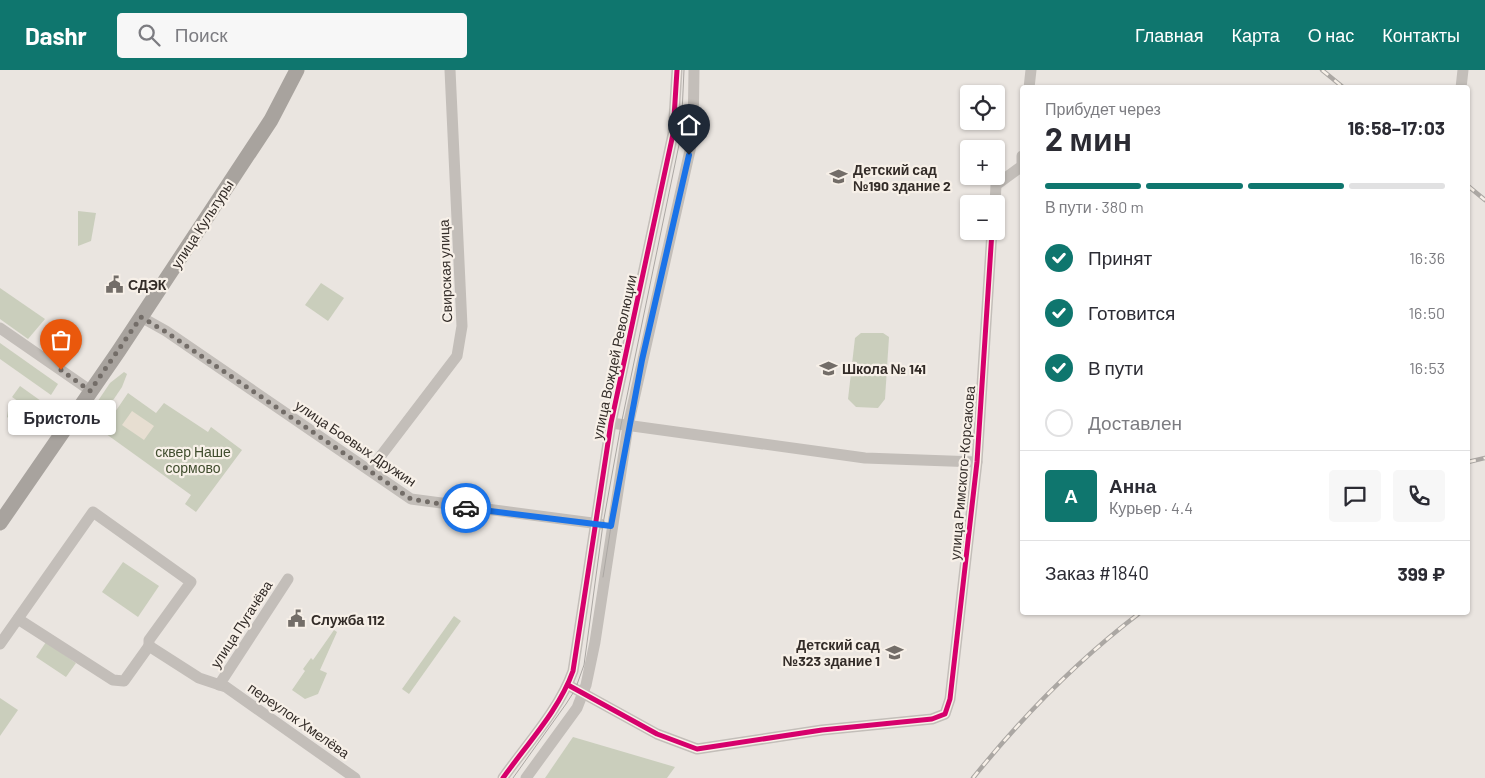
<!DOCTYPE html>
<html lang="ru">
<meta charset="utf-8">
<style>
:root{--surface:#fff;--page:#f7f7f7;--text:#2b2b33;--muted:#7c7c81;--line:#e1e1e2;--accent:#0f766e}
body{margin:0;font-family:Barlow,sans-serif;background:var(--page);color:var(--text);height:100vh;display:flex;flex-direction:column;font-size:19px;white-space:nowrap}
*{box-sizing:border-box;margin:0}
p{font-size:16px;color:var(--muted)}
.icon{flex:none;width:28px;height:28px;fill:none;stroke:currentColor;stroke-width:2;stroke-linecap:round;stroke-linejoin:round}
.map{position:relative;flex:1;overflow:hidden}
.sheet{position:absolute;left:1020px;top:15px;width:450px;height:530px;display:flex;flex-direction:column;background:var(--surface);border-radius:5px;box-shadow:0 1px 4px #0004}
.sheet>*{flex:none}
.controls{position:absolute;left:960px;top:15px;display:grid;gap:10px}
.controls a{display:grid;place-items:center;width:45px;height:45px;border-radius:5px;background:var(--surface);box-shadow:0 1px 4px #0004;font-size:25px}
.pin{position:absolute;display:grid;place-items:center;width:42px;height:42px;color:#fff;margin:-51px -21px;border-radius:50% 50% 50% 0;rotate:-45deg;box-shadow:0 0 5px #0007}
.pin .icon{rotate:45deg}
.courier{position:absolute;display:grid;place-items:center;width:50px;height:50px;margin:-25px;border:4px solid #1a73e8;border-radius:50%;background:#fff;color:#222;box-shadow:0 1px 6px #0007}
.bubble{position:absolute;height:35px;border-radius:5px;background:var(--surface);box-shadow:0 1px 4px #0004;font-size:16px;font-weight:700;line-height:35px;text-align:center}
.summary em{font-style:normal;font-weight:700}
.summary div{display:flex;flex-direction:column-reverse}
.summary{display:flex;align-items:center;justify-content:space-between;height:85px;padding:0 25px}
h1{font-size:32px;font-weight:700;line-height:38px}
.bar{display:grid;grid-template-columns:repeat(4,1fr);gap:8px 5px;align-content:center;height:60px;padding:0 25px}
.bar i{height:6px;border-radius:4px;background:var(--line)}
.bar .active{background:var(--accent)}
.bar p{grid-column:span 4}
.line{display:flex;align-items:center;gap:12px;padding:0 25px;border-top:1px solid var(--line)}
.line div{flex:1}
.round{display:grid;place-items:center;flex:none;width:52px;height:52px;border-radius:5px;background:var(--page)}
ol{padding:0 25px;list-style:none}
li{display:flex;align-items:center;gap:15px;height:55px}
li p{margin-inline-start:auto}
li .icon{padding:5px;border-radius:50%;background:var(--accent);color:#fff;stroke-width:4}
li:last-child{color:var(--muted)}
li i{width:28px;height:28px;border:2px solid var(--line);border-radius:50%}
header{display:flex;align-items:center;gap:30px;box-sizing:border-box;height:70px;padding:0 25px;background:var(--accent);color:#fff}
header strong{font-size:24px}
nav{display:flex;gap:28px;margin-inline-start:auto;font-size:18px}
.search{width:350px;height:45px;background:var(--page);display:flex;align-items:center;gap:12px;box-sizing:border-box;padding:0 18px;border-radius:5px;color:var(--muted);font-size:19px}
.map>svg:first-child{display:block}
</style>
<header>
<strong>Dashr</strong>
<div class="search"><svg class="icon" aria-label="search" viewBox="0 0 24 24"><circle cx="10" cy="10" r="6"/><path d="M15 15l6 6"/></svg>Поиск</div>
<nav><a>Главная</a><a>Карта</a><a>О нас</a><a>Контакты</a></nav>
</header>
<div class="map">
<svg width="1485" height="708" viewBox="0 0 1485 708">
<rect width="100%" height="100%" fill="#eae5e0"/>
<g fill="#cacebc">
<polygon points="78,141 96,143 91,171 78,176"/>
<polygon points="321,213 344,228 328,251 305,235"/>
<polygon points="0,218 45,249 28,269 0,249"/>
<polygon points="861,263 883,263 889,267 885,329 878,338 856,337 848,329 855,268"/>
<polygon points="0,273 58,314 51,325 0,289"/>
<polygon points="124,302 127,304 122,317 97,354 91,356 86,354 85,350 110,313"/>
<polygon points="20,316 48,336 41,347 12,327"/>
<polygon points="128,323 156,343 164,333 208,362 211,357 242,380 196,442 185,434 191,425 102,361"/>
<polygon points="9,334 32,352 21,358 7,347"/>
<polygon points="123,492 159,516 138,547 102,522"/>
<polygon points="454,546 461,551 409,624 402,619"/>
<polygon points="334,560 337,562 320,600 327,603 318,624 305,629 292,620 305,601 303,599 311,588 313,590"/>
<polygon points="46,572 76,593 66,607 36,587"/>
<polygon points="0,628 18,640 0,666"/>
<polygon points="573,667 675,697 667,708 545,708"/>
</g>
<polygon fill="#e7ded1" points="132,341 154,356 144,370 122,355"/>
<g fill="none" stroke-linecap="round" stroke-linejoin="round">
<g stroke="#c3beb9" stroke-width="11">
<polyline points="1029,18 1031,0"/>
<polyline points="1461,18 1463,0"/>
<polyline points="995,134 996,115 1022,96 1022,86"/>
<polyline points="141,247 166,261 411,429 600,454"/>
<polyline points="0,258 91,321"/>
<polyline points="611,353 865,388 977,392"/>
<polyline points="370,400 457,286 462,256 450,0"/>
<polyline points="18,549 113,610 124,611 149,576"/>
<polyline points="0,574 93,442 191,512 149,570 149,576 199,608 226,617 355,708"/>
<polyline points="219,615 288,509"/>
<polyline points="568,615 657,664 697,679 822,660 932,649 945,644 950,629 977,392 992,161"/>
<path d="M503,708C527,674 559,640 573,601L611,353L673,64L677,0"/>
<polyline points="526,708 577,638 586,615 595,572 628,356 693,67 694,0"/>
</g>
<polyline stroke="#a8a39e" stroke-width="15" points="0,453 118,282 271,50 297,0"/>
<g stroke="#aba7a3" stroke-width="1">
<polyline points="603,507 619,405"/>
<polyline points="513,708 566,634 575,620 584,595 603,454 621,355 681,65 684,0"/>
</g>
<defs>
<g id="rail">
<polyline points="1322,0 1344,18"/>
<polyline points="1468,116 1485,130"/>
<polyline points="1468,392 1485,388"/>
<path d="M973,708C1022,647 1079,589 1141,542"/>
</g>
</defs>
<use href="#rail" stroke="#aba7a3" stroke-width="4.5"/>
<use href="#rail" stroke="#f7f0e8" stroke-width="2.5" stroke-dasharray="8" stroke-linecap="butt"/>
<defs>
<g id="cycleway">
<polyline points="568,615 657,664 697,679 822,660 932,649 945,644 950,629 977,392 992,161"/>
<path d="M503,708C527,674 559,640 573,601L611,353L673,64L677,0"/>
</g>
</defs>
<use href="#cycleway" stroke="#f7f0e8" stroke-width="8"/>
<use href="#cycleway" stroke="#d6006c" stroke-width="5"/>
</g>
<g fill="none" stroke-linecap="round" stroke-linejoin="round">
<polyline stroke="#736d68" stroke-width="5" stroke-dasharray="0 9" points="61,300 90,321 141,247 166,262 411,429 466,438"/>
<polyline stroke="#1a73e8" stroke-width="6" points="466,438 611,456 642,290 689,85"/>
</g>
<defs>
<symbol id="school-bare" viewBox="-9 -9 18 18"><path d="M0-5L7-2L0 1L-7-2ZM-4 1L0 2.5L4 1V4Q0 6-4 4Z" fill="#736d68" stroke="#f7f0e8" stroke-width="2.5" paint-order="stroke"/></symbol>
<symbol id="civic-bare" viewBox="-9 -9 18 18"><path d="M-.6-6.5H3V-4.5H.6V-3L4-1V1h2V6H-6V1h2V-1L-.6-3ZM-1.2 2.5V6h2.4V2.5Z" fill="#736d68" stroke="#f7f0e8" stroke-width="2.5" paint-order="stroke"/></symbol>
</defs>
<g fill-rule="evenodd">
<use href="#school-bare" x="826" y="94" width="25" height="25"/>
<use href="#civic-bare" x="102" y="202" width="25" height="25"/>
<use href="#school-bare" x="816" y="286" width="25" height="25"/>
<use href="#civic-bare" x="284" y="536" width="25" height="25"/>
<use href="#school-bare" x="882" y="570" width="25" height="25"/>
</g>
<g text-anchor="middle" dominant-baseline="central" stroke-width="4.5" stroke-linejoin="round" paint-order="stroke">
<g font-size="14" font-weight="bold" fill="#332c28" stroke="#f7f0e8" text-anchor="start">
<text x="853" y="99">Детский сад<tspan x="853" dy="16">№190 здание 2</tspan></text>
<text x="128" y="214">СДЭК</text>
<text x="842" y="298">Школа № 141</text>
<text x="311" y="549">Служба 112</text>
<text x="880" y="574" text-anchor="end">Детский сад<tspan x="880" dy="16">№323 здание 1</tspan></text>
</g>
<g font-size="14" fill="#332c28" stroke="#f7f0e8">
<text transform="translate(202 154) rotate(-57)">улица Культуры</text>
<text transform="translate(445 201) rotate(-92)">Свирская улица</text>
<text transform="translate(614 287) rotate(-78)">улица Вождей Революции</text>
<text transform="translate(356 373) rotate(34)">улица Боевых Дружин</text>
<text transform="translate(962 403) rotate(-85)">улица Римского-Корсакова</text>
<text transform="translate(241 554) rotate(-57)">улица Пугачёва</text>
<text transform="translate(299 650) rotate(35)">переулок Хмелёва</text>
</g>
<g font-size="14" fill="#414e2f" stroke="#f7f0e8">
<text x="193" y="381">сквер Наше<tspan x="193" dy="16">сормово</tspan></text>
</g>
</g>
</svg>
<div class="controls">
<a><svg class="icon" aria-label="locate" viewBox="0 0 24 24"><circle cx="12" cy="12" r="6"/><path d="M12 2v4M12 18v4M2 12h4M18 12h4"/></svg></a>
<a>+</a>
<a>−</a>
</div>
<div class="pin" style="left:61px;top:300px;background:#ea580c"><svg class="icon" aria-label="bag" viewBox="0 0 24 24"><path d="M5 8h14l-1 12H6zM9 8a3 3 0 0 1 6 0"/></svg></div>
<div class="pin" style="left:689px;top:85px;background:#1f2937"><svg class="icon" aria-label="home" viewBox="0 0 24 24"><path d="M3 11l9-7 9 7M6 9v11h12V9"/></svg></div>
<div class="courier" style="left:466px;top:438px"><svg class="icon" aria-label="car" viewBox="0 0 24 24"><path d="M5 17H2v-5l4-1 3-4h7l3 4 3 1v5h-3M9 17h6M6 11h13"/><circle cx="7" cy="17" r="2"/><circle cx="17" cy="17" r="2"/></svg></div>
<div class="bubble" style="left:8px;top:330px;width:108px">Бристоль</div>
<section class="sheet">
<div class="summary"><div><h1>2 мин</h1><p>Прибудет через</p></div><em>16:58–17:03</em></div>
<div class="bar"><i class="active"></i><i class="active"></i><i class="active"></i><i></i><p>В пути · 380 m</p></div>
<ol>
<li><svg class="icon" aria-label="check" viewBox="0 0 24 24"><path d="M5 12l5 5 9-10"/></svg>Принят<p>16:36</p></li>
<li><svg class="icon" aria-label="check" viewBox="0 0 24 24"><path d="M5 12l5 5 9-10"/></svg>Готовится<p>16:50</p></li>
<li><svg class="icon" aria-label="check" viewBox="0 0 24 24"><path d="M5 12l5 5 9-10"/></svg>В пути<p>16:53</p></li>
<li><i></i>Доставлен</li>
</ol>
<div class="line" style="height:90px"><b class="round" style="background:var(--accent);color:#fff">А</b><div><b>Анна</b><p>Курьер · 4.4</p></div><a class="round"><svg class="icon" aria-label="chat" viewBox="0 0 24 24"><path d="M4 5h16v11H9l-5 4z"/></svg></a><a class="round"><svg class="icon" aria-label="phone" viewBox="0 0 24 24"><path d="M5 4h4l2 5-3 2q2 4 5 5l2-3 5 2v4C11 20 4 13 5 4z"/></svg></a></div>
<div class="line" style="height:65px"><div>Заказ #1840</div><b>399 ₽</b></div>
</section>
</div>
